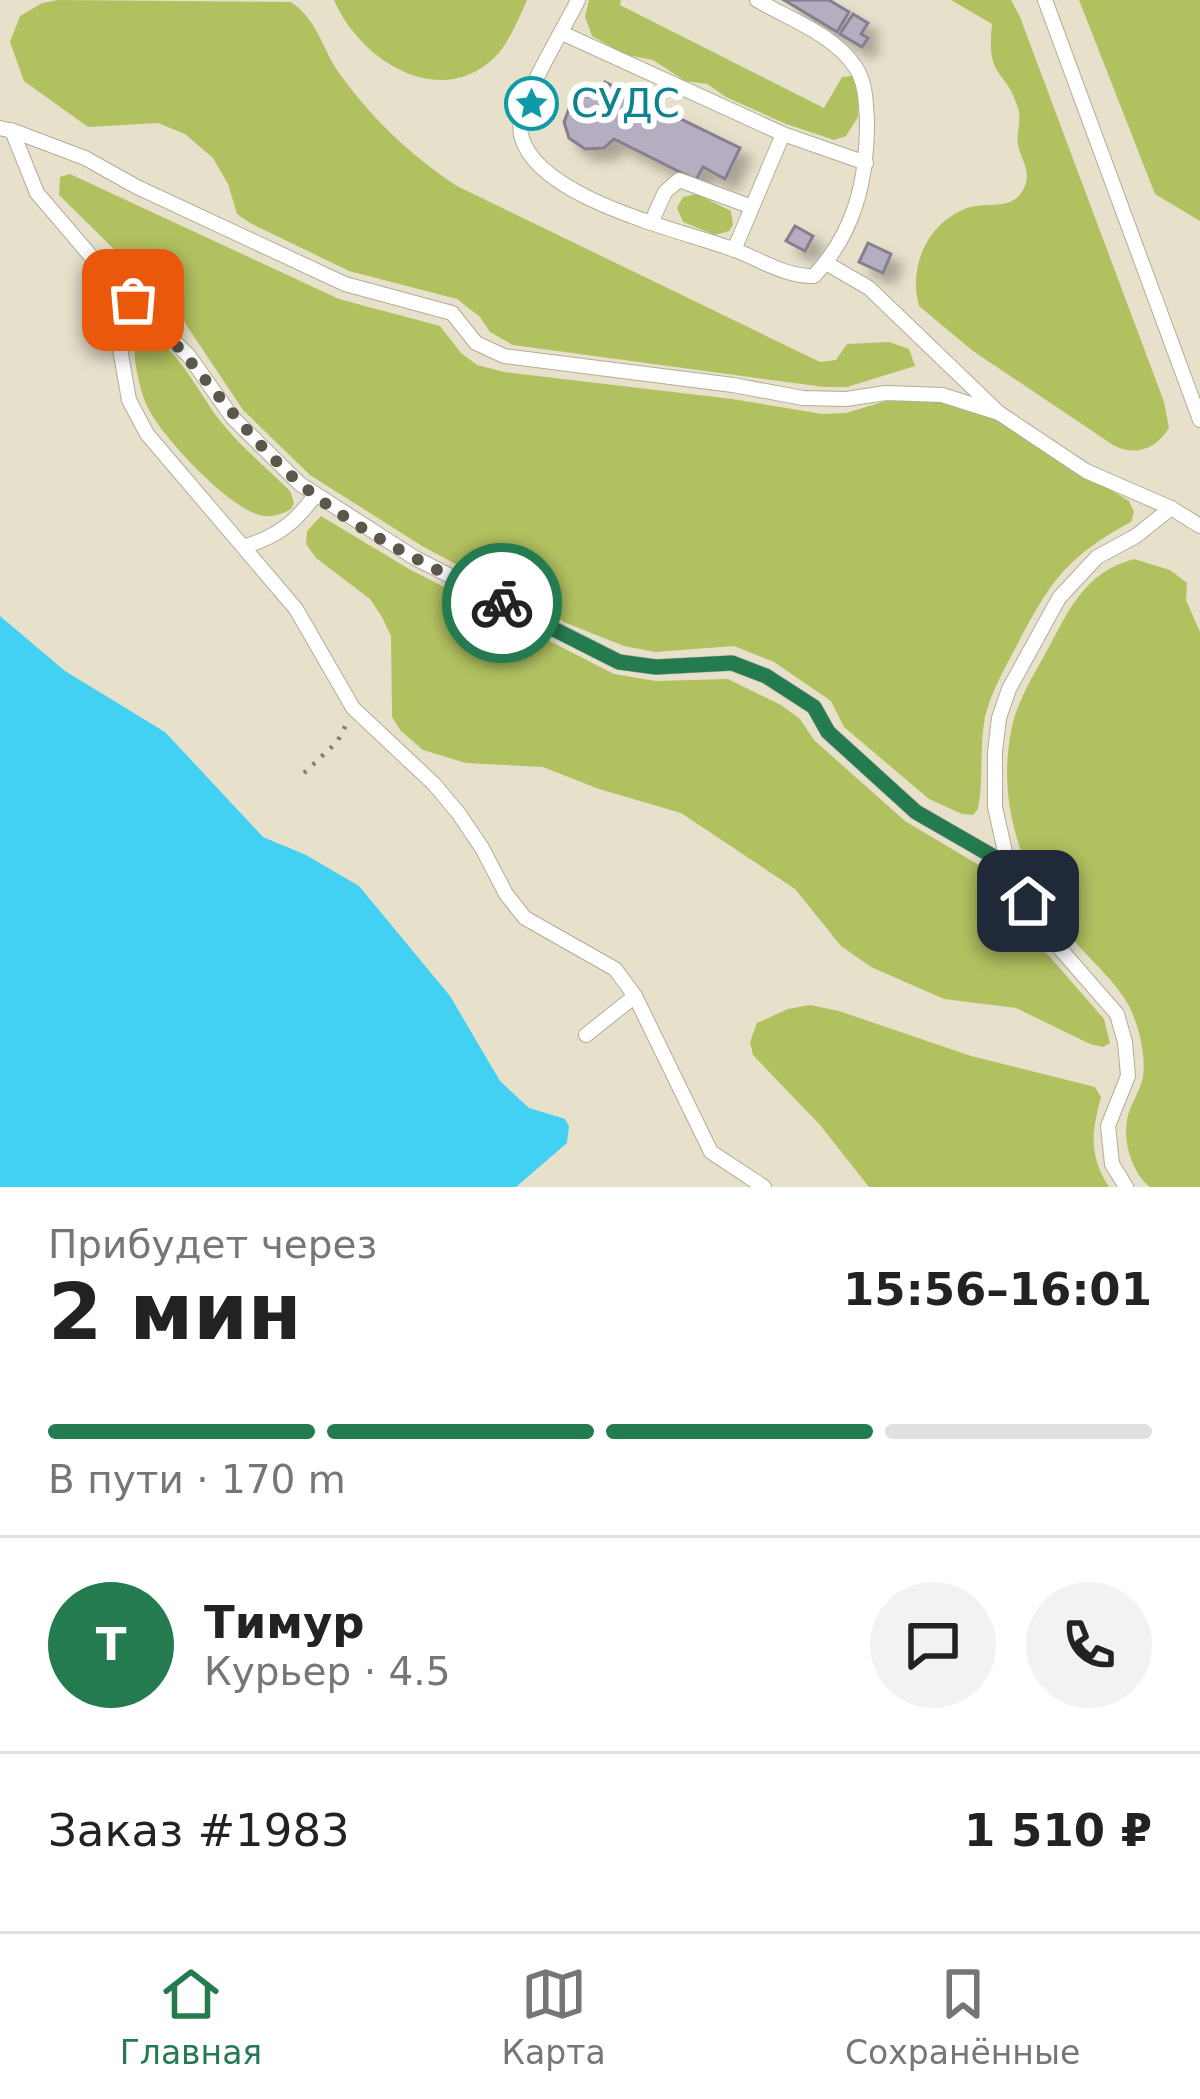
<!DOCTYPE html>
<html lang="ru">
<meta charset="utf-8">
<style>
:root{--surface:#fff;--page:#f2f2f2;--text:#222;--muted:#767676;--line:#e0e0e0;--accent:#247b4f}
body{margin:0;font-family:"DejaVu Sans",sans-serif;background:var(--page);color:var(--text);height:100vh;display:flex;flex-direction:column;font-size:45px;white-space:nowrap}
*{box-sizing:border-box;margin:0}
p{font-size:39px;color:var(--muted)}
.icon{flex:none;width:66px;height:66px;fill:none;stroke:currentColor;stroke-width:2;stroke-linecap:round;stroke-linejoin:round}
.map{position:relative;height:1187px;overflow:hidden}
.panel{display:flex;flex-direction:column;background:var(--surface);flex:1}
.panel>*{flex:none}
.pin{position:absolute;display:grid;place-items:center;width:102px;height:102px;color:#fff;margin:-51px;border-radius:24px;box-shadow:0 6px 18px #0006}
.courier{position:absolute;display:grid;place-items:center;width:120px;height:120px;margin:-60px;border:9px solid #247b4f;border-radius:50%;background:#fff;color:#222;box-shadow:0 3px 15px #0007}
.head em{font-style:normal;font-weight:700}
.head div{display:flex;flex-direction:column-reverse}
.head{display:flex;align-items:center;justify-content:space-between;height:204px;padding:0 48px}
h1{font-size:78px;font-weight:700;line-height:90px}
.bar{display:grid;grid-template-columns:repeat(4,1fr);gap:18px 12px;align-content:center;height:144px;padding:0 48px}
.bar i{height:15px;border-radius:9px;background:var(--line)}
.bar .active{background:var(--accent)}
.bar p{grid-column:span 4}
.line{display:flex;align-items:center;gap:30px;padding:0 48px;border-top:3px solid var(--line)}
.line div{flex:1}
.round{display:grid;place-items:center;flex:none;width:126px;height:126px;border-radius:63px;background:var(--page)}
.tabs{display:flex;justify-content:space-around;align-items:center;height:168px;border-top:3px solid var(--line);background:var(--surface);font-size:33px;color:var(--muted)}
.tabs a{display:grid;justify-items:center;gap:6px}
.tabs .active{color:var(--accent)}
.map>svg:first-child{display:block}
</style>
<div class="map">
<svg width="1200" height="1187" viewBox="0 0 1200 1187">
<defs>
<filter id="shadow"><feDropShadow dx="11" dy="11" stdDeviation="6" flood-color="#0004"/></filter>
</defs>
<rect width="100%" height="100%" fill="#e7e1cc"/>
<g fill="#b2c160">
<path d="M58,0L291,2C317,20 321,45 337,70C369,116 411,156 457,186L820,362L836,360L847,344L889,342L909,349L915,366L847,387H824L513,345L490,332L480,317L457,299L349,271L250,223L237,214L228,184L213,158L185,134L158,123L88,127L24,81L10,42L20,16L42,3Z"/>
<path d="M334,0H527C519,18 508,45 494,58C438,111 359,59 334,0Z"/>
<polygon points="589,0 621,0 620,5 824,108 842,77 852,76 859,98 858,117 846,136 834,140 786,124 726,97 707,84 685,81 653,60 626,55 592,36 585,17"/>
<path d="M951,0H1011L1020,17L1164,402L1169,428C1156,449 1135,457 1113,445L973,351L919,306C908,267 927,223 967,208C986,201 1013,212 1024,188C1032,171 1021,160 1018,145C1016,132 1022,120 1018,108C1005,66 986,81 992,24Z"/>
<polygon points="1079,0 1200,0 1200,221 1155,194"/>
<path d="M70,174L339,299L440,326L461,353L477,365L504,372L732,399L822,414L846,413L923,390L972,406L1129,501L1134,512L1131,522C1064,558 1049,584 1015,649C1003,671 991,693 985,717C979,748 984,779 978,809L973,815L962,814L929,799L844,727L831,701L774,662L734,646L655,652L624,646L566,623L422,546L310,475L243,410L177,311L59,195L60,177Z"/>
<polygon points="697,194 731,211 733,225 729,231 715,235 683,222 677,208 683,197"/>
<path d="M138,329C175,340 198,393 221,422C241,447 267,468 290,491L294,503L291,509C282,514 274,517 264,516C232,512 164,439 149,410C139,391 129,346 138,329Z"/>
<polygon points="321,516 409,569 614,674 656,681 728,679 781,705 800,719 814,740 905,821 994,874 1036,941 1104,1019 1110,1043 1103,1047 1090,1044 1016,1008 944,999 871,967 841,946 795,889 681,813 599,789 543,767 466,763 423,750 401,731 392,717 391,636 382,617 370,599 316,558 306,544 307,531"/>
<path d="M1134,559L1170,570L1187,583L1186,600L1200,632V1187H1150C1132,1173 1123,1143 1127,1120C1129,1106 1140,1092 1143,1077C1146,1055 1139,1026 1129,1006C1112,975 1079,951 1058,921C1017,862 996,795 1013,722C1020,696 1036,671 1049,647C1071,606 1086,572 1134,559Z"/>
<path d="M810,1005L839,1011L971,1056L1095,1087L1101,1097C1092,1132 1088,1154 1109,1187H869L820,1125L753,1055L750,1042L757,1023L788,1009Z"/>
</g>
<polygon fill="#43d1f3" points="0,616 65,671 165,732 263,837 306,855 359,886 450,996 500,1081 529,1108 565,1119 569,1126 567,1143 516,1187 0,1187"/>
<g fill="#b5adc0" stroke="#867e8f" stroke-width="3" filter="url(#shadow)">
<polygon points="784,0 829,0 849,12 837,32"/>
<polygon points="853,14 868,23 861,34 868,38 862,47 840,34"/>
<polygon points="605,82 740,148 725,179 703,167 696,180 614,139 604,148 585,149 569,138 564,122 570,106 585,96 599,96"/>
<polygon points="795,226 813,236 805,251 786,241"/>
<polygon points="868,243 891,254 883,273 859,262"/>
</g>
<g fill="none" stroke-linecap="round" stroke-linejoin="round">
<defs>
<g id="lane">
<path d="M578,0C564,30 514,106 521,135C536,199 681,230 735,250C761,260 786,277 814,276C855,232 867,180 867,122C866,104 866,83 856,68C835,35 789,19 757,0"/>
<polyline points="1045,0 1200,420"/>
<polyline points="562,33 783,134 866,163"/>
<polyline points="0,128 12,131 37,193 107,275 189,356 232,417 300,484 415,558 619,662 656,667 732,663 766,676 814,707 828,732 916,812 1008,865"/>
<polyline points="11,130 85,158 137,187 345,284 452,313 476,343 504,356 733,385 803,398 846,399 886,393 942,395 999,413"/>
<polyline points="651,223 665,192 679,180 752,207"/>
<polyline points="734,250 783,134"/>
<polyline points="826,263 869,288 999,413 1086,471 1171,508 1200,526"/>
<polyline points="107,275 129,400 147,434 296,609 353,708 434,784 459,814 482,848 506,894 525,918 615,969 635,996 711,1152 764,1187"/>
<path d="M246,546C278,536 296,522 315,495"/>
<polyline points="586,1035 635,996"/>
<polyline points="1126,1187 1112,1164 1108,1126 1128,1076 1125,1042 1117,1014 1049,936 1008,865 995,807 995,752 999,718 1009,689 1059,598 1097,557 1136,536 1171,508"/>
</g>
</defs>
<use href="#lane" stroke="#b2ac99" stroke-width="16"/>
<polyline stroke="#827e70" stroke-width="4.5" stroke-dasharray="3 9" stroke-linecap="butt" points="304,773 337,742 346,725"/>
<use href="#lane" stroke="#fff" stroke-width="14"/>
</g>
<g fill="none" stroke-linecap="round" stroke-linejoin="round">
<path stroke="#5a574b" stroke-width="12" stroke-dasharray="0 21.6" d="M133,300C195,357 237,430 302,485C360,534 435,568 502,603"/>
<polyline stroke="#247b4f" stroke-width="15" points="502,603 619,662 656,667 732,663 766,676 814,707 828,732 916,812 1008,865 1028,901"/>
</g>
<defs>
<symbol id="sight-ring" viewBox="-11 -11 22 22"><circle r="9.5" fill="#fff" stroke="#0f9aa8" stroke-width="1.5"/><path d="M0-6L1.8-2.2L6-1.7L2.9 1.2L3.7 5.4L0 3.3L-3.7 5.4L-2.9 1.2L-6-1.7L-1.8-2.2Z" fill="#0f9aa8"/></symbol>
</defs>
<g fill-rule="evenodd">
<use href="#sight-ring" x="502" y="74" width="59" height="59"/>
</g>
<g text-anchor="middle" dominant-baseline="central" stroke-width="12" stroke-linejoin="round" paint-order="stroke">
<g font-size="39" fill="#0d838f" stroke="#fff" text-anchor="start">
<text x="571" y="103">СУДС</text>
</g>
</g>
</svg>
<div class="pin" style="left:133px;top:300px;background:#ea580c"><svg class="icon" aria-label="bag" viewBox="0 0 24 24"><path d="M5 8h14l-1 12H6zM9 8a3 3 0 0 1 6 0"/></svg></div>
<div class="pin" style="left:1028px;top:901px;background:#1f2937"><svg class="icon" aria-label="home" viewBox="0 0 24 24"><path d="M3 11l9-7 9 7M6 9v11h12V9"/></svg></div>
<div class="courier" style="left:502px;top:603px"><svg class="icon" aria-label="bike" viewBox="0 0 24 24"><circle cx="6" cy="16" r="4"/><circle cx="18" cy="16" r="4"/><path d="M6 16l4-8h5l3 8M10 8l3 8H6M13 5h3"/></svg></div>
</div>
<section class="panel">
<div class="head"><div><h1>2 мин</h1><p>Прибудет через</p></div><em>15:56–16:01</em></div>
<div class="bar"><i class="active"></i><i class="active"></i><i class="active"></i><i></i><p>В пути · 170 m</p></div>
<div class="line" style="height:216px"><b class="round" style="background:var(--accent);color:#fff">Т</b><div><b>Тимур</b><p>Курьер · 4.5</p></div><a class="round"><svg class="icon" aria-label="chat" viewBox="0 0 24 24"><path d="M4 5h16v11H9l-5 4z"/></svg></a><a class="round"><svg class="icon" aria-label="phone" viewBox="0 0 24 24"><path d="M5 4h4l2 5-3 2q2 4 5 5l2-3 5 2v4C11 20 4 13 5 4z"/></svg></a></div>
<div class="line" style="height:156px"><div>Заказ #1983</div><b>1 510 ₽</b></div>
</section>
<nav class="tabs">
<a class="active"><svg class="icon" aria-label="home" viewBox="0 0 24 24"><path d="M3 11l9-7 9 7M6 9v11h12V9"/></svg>Главная</a>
<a><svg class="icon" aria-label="map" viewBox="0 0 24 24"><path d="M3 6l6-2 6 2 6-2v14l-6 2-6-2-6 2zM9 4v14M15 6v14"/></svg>Карта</a>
<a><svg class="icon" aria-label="saved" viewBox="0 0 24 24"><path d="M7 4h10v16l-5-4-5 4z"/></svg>Сохранённые</a>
</nav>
